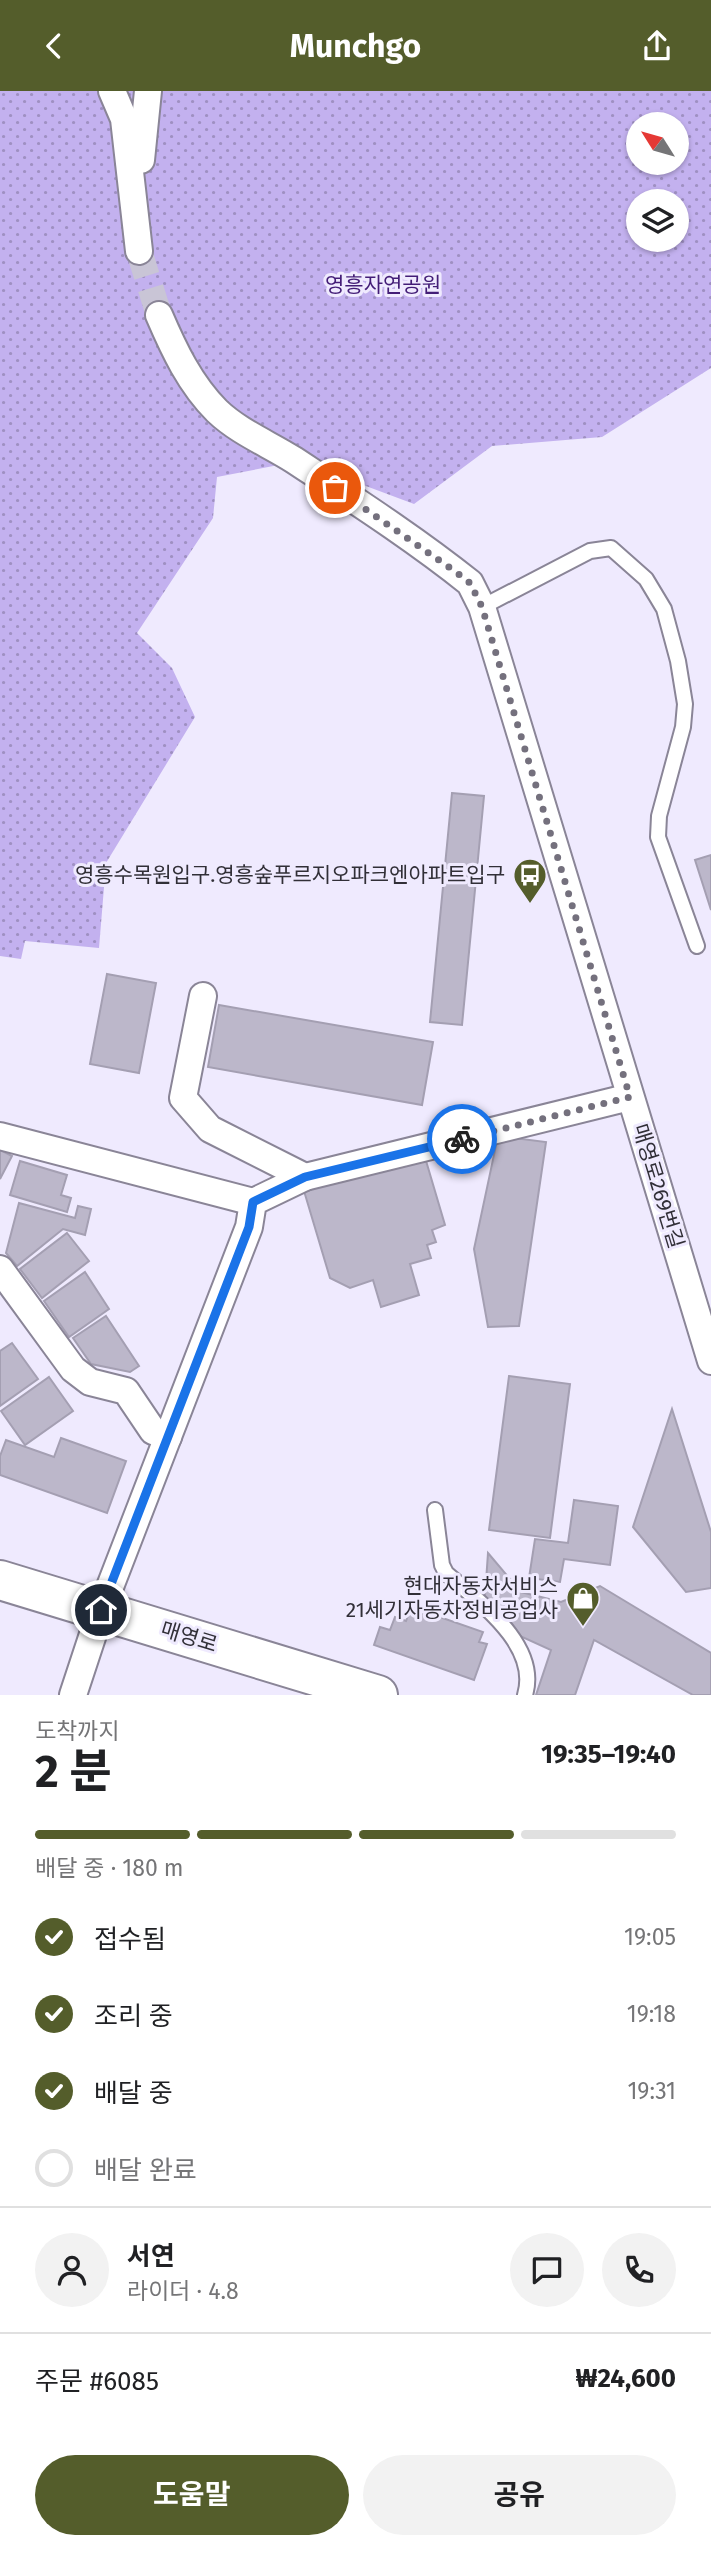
<!DOCTYPE html>
<html lang="ko">
<meta charset="utf-8">
<style>
:root{--surface:#fff;--page:#f2f2f2;--text:#202124;--muted:#757577;--line:#e0e0e0;--accent:#545d2b}
body{margin:0;font-family:"Fira Sans","Noto Sans KR",sans-serif;background:var(--page);color:var(--text);height:100vh;display:flex;flex-direction:column;font-size:26px;white-space:nowrap}
*{box-sizing:border-box;margin:0}
p{font-size:23px;color:var(--muted)}
.icon{flex:none;width:38px;height:38px;fill:none;stroke:currentColor;stroke-width:2;stroke-linecap:round;stroke-linejoin:round}
.map{position:relative;height:1604px;overflow:hidden}
.sheet{display:flex;flex-direction:column;background:var(--surface);flex:1}
.sheet>*{flex:none}
.needle{width:46px;rotate:307deg}
.fabs{position:absolute;left:626px;top:21px;display:grid;gap:14px}
.fabs a{display:grid;place-items:center;width:63px;height:63px;border-radius:50%;background:var(--surface);box-shadow:0 2px 5px #0004;font-size:35px}
.pin{position:absolute;display:grid;place-items:center;width:60px;height:60px;color:#fff;margin:-30px;border:4px solid #fff;border-radius:50%;box-shadow:0 2px 7px #0007}
.courier{position:absolute;display:grid;place-items:center;width:70px;height:70px;margin:-35px;border:5px solid #1a73e8;border-radius:50%;background:#fff;color:#222;box-shadow:0 2px 9px #0007}
.headline em{font-style:normal;font-weight:700}
.headline div{display:flex;flex-direction:column-reverse}
.headline{display:flex;align-items:center;justify-content:space-between;height:119px;padding:0 35px}
h1{font-size:46px;font-weight:700;line-height:52px}
.bar{display:grid;grid-template-columns:repeat(4,1fr);gap:10px 7px;align-content:center;height:84px;padding:0 35px}
.bar i{height:9px;border-radius:5px;background:var(--line)}
.bar .current{background:var(--accent)}
.bar p{grid-column:span 4}
.line{display:flex;align-items:center;gap:18px;padding:0 35px;border-top:2px solid var(--line)}
.line div{flex:1}
.round{display:grid;place-items:center;flex:none;width:74px;height:74px;border-radius:37px;background:var(--page)}
ol{padding:0 35px;list-style:none}
li{display:flex;align-items:center;gap:21px;height:77px}
li p{margin-inline-start:auto}
li .icon{padding:7px;border-radius:50%;background:var(--accent);color:#fff;stroke-width:4}
li:last-child{color:var(--muted)}
li i{width:38px;height:38px;border:4px solid var(--line);border-radius:50%}
.action{display:flex;gap:14px;margin-top:auto;padding:14px 35px}
.action a{flex:1;height:80px;border-radius:42px;background:var(--accent);color:#fff;font-size:28px;font-weight:700;line-height:80px;text-align:center}
.action a+a{background:var(--page);color:var(--text)}
header{display:flex;justify-content:space-between;align-items:center;height:91px;padding:0 35px;background:var(--accent);color:#fff;font-size:32px;font-weight:700}
.map>svg:first-child{display:block}
</style>
<header><svg class="icon" aria-label="back" viewBox="0 0 24 24"><path d="M15 5l-7 7 7 7"/></svg>Munchgo<svg class="icon" aria-label="share" viewBox="0 0 24 24"><path d="M12 15V3M7 8l5-5 5 5M5 13v7h14v-7"/></svg></header>
<div class="map">
<svg width="711" height="1604" viewBox="0 0 711 1604">
<defs>
<pattern id="park-dots" width="8" height="8" patternUnits="userSpaceOnUse" patternTransform="scale(1.75)"><rect width="8" height="8" fill="#c3b1ef"/><path d="M2 2h.1M6 6h.1" fill="none" stroke="#9f90c2" stroke-width="1.8" stroke-linecap="round"/></pattern>
</defs>
<rect width="100%" height="100%" fill="#efeafe"/>
<path fill="url(#park-dots)" fill-rule="evenodd" d="M0,0H711V277L602,346L492,355L414,413L299,370L217,386L213,427L137,542L172,577L195,626L106,772L99,857L25,850L21,868L0,865ZM639,33H677V72H639ZM639,110H677V149H639Z"/>
<g fill="#bcb7ca" stroke="#a49fb2" stroke-width="2">
<polygon points="452,702 484,705 462,934 430,931"/>
<polygon points="711,764 711,819 695,769"/>
<polygon points="107,883 156,892 139,982 90,973"/>
<polygon points="219,914 433,951 422,1014 208,976"/>
<polygon points="498,1045 546,1051 519,1235 488,1236 474,1158"/>
<polygon points="0,1059 12,1065 0,1088"/>
<polygon points="424,1063 445,1134 432,1139 436,1151 427,1154 431,1167 410,1173 419,1204 381,1216 373,1189 350,1197 330,1187 304,1100"/>
<polygon points="20,1070 67,1084 61,1104 71,1107 67,1121 10,1104"/>
<polygon points="19,1112 75,1127 78,1115 91,1118 85,1144 63,1138 17,1175 6,1162"/>
<polygon points="67,1142 89,1170 42,1207 20,1178"/>
<polygon points="85,1181 109,1218 69,1246 44,1210"/>
<polygon points="106,1225 139,1275 130,1281 91,1273 73,1247"/>
<polygon points="12,1252 38,1288 0,1315 0,1260"/>
<polygon points="509,1285 570,1293 550,1447 489,1439"/>
<polygon points="49,1286 73,1320 25,1354 1,1320"/>
<polygon points="672,1318 711,1441 711,1497 686,1501 633,1436"/>
<polygon points="61,1347 126,1370 107,1422 0,1384 0,1365 6,1349 54,1366"/>
<polygon points="574,1409 618,1415 610,1474 564,1468 560,1491 529,1487 535,1448 568,1452"/>
<polygon points="488,1462 521,1501 561,1511 600,1495 711,1562 711,1604 693,1604 594,1549 575,1604 536,1604 551,1559 509,1540 485,1505"/>
<polygon points="411,1516 483,1541 479,1551 487,1553 474,1589 374,1554 380,1536 390,1539 395,1526 406,1530"/>
</g>
<g fill="none" stroke-linecap="round" stroke-linejoin="round">
<polyline stroke="#c9c5d6" stroke-width="26" stroke-dasharray="26 13" stroke-linecap="butt" points="139,160 159,224"/>
<defs>
<g id="lane">
<polyline points="482,516 590,460 611,457 646,488 664,518 678,570 685,613 683,636 659,725 658,746 697,855"/>
<path d="M435,1419L442,1474L446,1482C479,1511 540,1554 525,1604"/>
</g>
<g id="street">
<polyline points="112,0 124,28 139,160"/>
<polyline points="141,69 148,0"/>
<path d="M159,224C174,259 190,293 217,320C239,341 269,353 294,369C353,408 415,448 470,492L482,516L711,1270"/>
<polyline points="203,905 183,1007 210,1038 305,1086 630,1006"/>
<polyline points="0,1045 253,1111"/>
<polyline points="0,1178 73,1278 90,1291 126,1300 153,1340 168,1346"/>
<polyline points="73,1604 101,1519 249,1136 253,1111 305,1086"/>
</g>
<polyline id="secondary" points="0,1489 378,1604"/>
</defs>
<use href="#lane" stroke="#8a8597" stroke-width="18"/>
<use href="#street" stroke="#8a8597" stroke-width="30"/>
<use href="#secondary" stroke="#8a8597" stroke-width="42"/>
<use href="#lane" stroke="#fff" stroke-width="14"/>
<use href="#street" stroke="#fff" stroke-width="26"/>
<use href="#secondary" stroke="#fff" stroke-width="38"/>
</g>
<g fill="none" stroke-linecap="round" stroke-linejoin="round">
<polyline stroke="#74707d" stroke-width="7" stroke-dasharray="0 12.6" points="335,397 456,481 470,492 482,516 630,1006 462,1048"/>
<polyline stroke="#1a73e8" stroke-width="9" points="101,1519 249,1136 253,1111 305,1086 462,1048"/>
</g>
<defs>
<symbol id="bus-pin" viewBox="-11 -11 22 30"><path d="M0 17L-7.5 6A9.5 9.5 0 1 1 7.5 6Z" fill="#545d2b" stroke="#efeafe"/><path d="M-5-6H5V4H4V6H2V4H-2V6H-4V4H-5ZM-3.5-4V0h7V-4ZM-3.5 1.2v1.5H-2V1.2ZM2 1.2v1.5H3.5V1.2Z" fill="#fff"/></symbol>
<symbol id="shop-pin" viewBox="-11 -11 22 30"><path d="M0 17L-7.5 6A9.5 9.5 0 1 1 7.5 6Z" fill="#545d2b" stroke="#efeafe"/><path d="M-5-2.5h2.3a2.7 3.5 0 0 1 5.4 0H5L5.5 6h-11ZM-1.5-2.5h3a1.5 2.3 0 0 0-3 0Z" fill="#fff"/></symbol>
</defs>
<g fill-rule="evenodd">
<use href="#bus-pin" x="511" y="765" width="38" height="52"/>
<use href="#shop-pin" x="564" y="1488" width="38" height="52"/>
</g>
<g text-anchor="middle" dominant-baseline="central" stroke-width="6" stroke-linejoin="round" paint-order="stroke">
<g font-size="21" fill="#431d77" stroke="#efeafe">
<text x="383" y="194">영흥자연공원</text>
</g>
<g font-size="21" fill="#312f37" stroke="#efeafe" text-anchor="end">
<text x="505" y="784">영흥수목원입구.영흥숲푸르지오파크엔아파트입구</text>
<text x="558" y="1495">현대자동차서비스<tspan x="558" dy="24">21세기자동차정비공업사</tspan></text>
</g>
<g font-size="21" fill="#312f37" stroke="#efeafe">
<text transform="translate(658 1095) rotate(73)">매영로269번길</text>
<text transform="translate(189 1546) rotate(17)">매영로</text>
</g>
</g>
</svg>
<div class="fabs">
<a><svg class="needle" viewBox="-14 -14 28 28"><path d="M0-13l5 13h-10z" fill="#e53935"/><path d="M0 13l5-13h-10z" fill="#757577"/></svg></a>
<a><svg class="icon" aria-label="layers" viewBox="0 0 24 24"><path d="M12 4l9 5-9 5-9-5zM3 14l9 5 9-5"/></svg></a>
</div>
<div class="pin" style="left:335px;top:397px;background:#ea580c"><svg class="icon" aria-label="bag" viewBox="0 0 24 24"><path d="M5 8h14l-1 12H6zM9 8a3 3 0 0 1 6 0"/></svg></div>
<div class="pin" style="left:101px;top:1519px;background:#1f2937"><svg class="icon" aria-label="home" viewBox="0 0 24 24"><path d="M3 11l9-7 9 7M6 9v11h12V9"/></svg></div>
<div class="courier" style="left:462px;top:1048px"><svg class="icon" aria-label="bike" viewBox="0 0 24 24"><circle cx="6" cy="16" r="4"/><circle cx="18" cy="16" r="4"/><path d="M6 16l4-8h5l3 8M10 8l3 8H6M13 5h3"/></svg></div>
</div>
<section class="sheet">
<div class="headline"><div><h1>2 분</h1><p>도착까지</p></div><em>19:35–19:40</em></div>
<div class="bar"><i class="current"></i><i class="current"></i><i class="current"></i><i></i><p>배달 중 · 180 m</p></div>
<ol>
<li><svg class="icon" aria-label="check" viewBox="0 0 24 24"><path d="M5 12l5 5 9-10"/></svg>접수됨<p>19:05</p></li>
<li><svg class="icon" aria-label="check" viewBox="0 0 24 24"><path d="M5 12l5 5 9-10"/></svg>조리 중<p>19:18</p></li>
<li><svg class="icon" aria-label="check" viewBox="0 0 24 24"><path d="M5 12l5 5 9-10"/></svg>배달 중<p>19:31</p></li>
<li><i></i>배달 완료</li>
</ol>
<div class="line" style="height:126px"><a class="round"><svg class="icon" aria-label="person" viewBox="0 0 24 24"><circle cx="12" cy="8" r="4"/><path d="M4 21q1-7 8-7t8 7"/></svg></a><div><b>서연</b><p>라이더 · 4.8</p></div><a class="round"><svg class="icon" aria-label="chat" viewBox="0 0 24 24"><path d="M4 5h16v11H9l-5 4z"/></svg></a><a class="round"><svg class="icon" aria-label="phone" viewBox="0 0 24 24"><path d="M5 4h4l2 5-3 2q2 4 5 5l2-3 5 2v4C11 20 4 13 5 4z"/></svg></a></div>
<div class="line" style="height:91px"><div>주문 #6085</div><b>₩24,600</b></div>
<div class="action"><a>도움말</a><a>공유</a></div>
</section>
